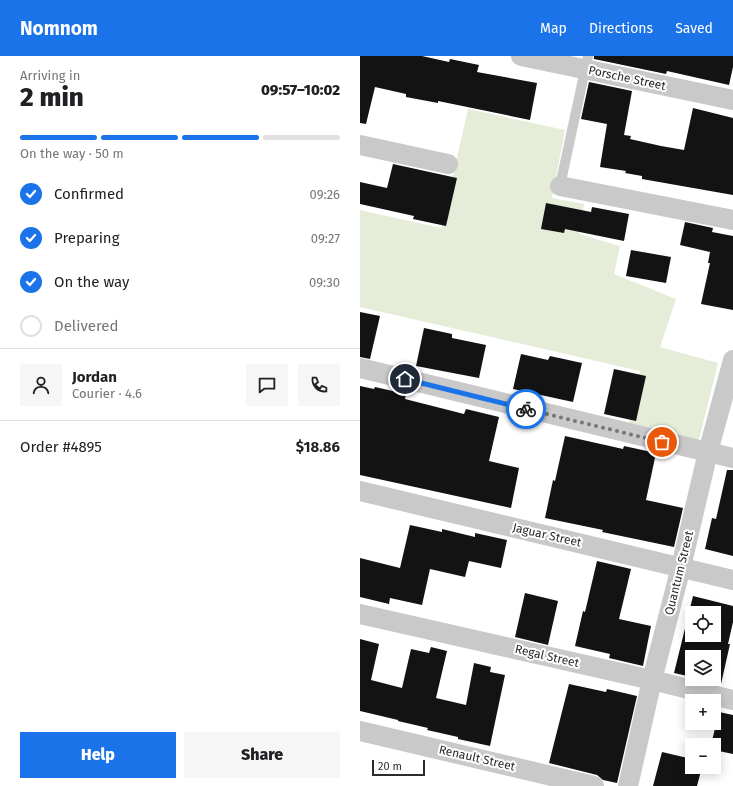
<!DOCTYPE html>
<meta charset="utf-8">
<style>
:root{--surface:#fff;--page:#f6f6f6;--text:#202124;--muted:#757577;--line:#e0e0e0;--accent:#1a73e8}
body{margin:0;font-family:"Fira Sans",sans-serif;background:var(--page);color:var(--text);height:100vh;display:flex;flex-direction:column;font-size:15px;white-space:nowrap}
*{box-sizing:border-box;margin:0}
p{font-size:13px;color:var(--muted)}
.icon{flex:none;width:22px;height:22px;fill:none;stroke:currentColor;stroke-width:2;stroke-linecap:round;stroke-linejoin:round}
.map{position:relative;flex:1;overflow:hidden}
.side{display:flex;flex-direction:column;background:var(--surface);width:360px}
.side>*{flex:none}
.buttons{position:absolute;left:325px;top:550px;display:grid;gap:8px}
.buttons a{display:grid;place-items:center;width:36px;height:36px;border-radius:0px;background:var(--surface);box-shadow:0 2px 10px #0003;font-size:20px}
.scale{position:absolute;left:12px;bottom:10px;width:53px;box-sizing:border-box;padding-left:4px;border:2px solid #2c2c2c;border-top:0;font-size:11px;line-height:14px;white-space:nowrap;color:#2c2c2c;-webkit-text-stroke:3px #fff;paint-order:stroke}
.pin{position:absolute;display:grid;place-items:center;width:34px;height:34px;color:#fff;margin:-17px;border:2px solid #fff;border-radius:50%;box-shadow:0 1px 4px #0007}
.courier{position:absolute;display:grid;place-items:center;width:40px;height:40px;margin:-20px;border:3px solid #1a73e8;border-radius:50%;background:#fff;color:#222;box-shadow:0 1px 5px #0007}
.head em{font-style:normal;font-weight:800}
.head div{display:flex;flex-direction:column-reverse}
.head{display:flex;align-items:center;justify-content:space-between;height:68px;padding:0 20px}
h1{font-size:26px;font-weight:800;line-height:30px}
.bar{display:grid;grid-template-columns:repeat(4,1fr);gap:6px 4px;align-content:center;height:48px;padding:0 20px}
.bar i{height:5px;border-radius:3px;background:var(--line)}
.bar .current{background:var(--accent)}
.bar p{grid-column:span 4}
.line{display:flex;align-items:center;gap:10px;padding:0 20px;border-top:1px solid var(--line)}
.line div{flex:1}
.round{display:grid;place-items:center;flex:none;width:42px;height:42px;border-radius:0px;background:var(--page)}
ol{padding:0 20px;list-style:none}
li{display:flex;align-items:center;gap:12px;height:44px}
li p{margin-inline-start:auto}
li .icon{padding:4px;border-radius:50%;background:var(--accent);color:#fff;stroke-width:4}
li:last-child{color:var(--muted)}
li i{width:22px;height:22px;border:2px solid var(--line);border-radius:50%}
.button{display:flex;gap:8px;margin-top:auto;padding:8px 20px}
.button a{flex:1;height:46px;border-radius:0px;background:var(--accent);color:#fff;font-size:16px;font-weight:800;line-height:46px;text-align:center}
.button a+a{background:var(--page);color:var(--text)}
header{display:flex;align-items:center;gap:24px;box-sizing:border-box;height:56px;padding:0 20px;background:var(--accent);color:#fff}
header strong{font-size:19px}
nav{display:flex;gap:22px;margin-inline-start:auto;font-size:14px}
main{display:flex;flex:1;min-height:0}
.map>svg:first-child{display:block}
</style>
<header>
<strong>Nomnom</strong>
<nav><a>Map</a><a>Directions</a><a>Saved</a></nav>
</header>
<main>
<section class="side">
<div class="head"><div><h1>2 min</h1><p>Arriving in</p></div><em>09:57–10:02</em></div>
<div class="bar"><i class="current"></i><i class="current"></i><i class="current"></i><i></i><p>On the way · 50 m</p></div>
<ol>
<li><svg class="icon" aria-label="check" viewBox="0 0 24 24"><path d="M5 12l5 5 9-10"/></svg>Confirmed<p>09:26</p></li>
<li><svg class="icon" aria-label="check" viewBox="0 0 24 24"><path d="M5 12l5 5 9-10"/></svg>Preparing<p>09:27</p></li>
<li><svg class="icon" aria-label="check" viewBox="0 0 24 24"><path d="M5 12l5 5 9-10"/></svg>On the way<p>09:30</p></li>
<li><i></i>Delivered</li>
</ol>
<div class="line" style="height:72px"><a class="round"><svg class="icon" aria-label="person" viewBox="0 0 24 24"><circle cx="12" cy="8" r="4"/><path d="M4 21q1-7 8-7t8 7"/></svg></a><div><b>Jordan</b><p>Courier · 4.6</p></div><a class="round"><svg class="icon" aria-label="chat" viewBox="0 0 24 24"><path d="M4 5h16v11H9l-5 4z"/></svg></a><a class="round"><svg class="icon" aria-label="phone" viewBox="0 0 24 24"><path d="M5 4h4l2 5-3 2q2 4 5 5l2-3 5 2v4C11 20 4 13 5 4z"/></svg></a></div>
<div class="line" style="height:52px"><div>Order #4895</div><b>$18.86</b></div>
<div class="button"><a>Help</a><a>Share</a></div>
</section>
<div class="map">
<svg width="373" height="730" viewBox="0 0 373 730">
<rect width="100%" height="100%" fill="#fff"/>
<polygon fill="#e5ecd8" points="108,53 205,74 192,142 224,148 219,178 260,190 254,218 316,243 300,291 358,307 339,384 269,367 280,315 0,251 0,154 81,172"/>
<g fill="#131313" fill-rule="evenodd">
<polygon points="0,0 62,0 89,6 90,3 119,9 117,16 177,27 170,64 78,45 78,47 46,41 46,38 15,31 6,68 0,67"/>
<polygon points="234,0 373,0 373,11 369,29 307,15 306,18 234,3"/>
<polygon points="229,26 272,35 264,79 271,80 270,83 301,90 324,94 333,52 373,62 373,139 282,123 282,120 265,117 266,115 240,111 247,68 221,63"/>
<polygon points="33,108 97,122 86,170 53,163 54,160 0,148 0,126 27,132"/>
<polygon points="186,147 231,156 232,151 269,158 264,185 205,173 204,177 181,173"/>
<polygon points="325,166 353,172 352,176 373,180 373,254 341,248 350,207 348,207 350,196 320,189"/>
<polygon points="271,194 311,201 306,227 266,220"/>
<polygon points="0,256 20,260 10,303 0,301"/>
<polygon points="64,272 92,278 92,282 126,289 119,322 56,310"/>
<polygon points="161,298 188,304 190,300 222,307 213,346 153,333"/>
<polygon points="254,313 286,320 276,365 244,358"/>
<polygon points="0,330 14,333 15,331 46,338 45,343 104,358 106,353 139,361 129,405 159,412 151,452 0,419"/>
<polygon points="205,380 263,393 264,390 296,397 286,444 323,452 314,491 242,476 243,474 185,462 193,424 195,425"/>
<polygon points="367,414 373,414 373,500 345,493 352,462 356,463"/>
<polygon points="50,469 82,476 82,473 115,481 115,477 147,484 141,512 109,505 105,521 70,513 62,549 30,542 29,548 0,541 0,502 40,512"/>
<polygon points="237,505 271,513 259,563 291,570 283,610 249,602 250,598 215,590 223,555 225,556"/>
<polygon points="165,537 198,545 188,589 155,581"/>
<path d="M333,540L373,550V566L368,588H370L361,628L342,623H354V601H332V621L314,617ZM332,557H354V579H332Z"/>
<polygon points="0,583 19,588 11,624 42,632 51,593 69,597 71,591 87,595 76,642 106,649 114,607 131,611 130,616 145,619 130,690 98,683 98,681 67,674 68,672 38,665 38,664 0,655"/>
<polygon points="209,628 246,636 247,633 277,640 257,727 243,724 237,719 189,707"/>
<polygon points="359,656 373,659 373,698 354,694 354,689 351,689"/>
<polygon points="302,696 332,703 332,711 342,711 337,730 293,730"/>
</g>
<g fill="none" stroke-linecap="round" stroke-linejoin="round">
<polyline stroke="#c9c9c9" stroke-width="10" points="200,130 228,0"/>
<g stroke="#c9c9c9" stroke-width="20">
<polyline points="161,0 373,44"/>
<polyline points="0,89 88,108"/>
<polyline points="200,130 373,164"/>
<polyline points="0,312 373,402"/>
<polyline points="0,435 373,524"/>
<polyline points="0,558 292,624 373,644"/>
<polyline points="0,675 234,730"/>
<polyline points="268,730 292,624 321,511 348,396 373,304"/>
</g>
</g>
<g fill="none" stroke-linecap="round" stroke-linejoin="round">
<polyline stroke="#767676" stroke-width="4" stroke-dasharray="0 7.2" points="166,353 302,386"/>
<polyline stroke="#1a73e8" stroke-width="5" points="45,323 166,353"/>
</g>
<g text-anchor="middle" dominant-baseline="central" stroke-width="4" stroke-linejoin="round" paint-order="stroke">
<g font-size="12" fill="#2c2c2c" stroke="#fff">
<text transform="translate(267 22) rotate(12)">Porsche Street</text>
<text transform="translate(187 479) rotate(13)">Jaguar Street</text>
<text transform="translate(319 517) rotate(-76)">Quantum Street</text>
<text transform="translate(187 600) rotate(13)">Regal Street</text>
<text transform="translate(117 702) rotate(13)">Renault Street</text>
</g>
</g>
</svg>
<div class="buttons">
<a><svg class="icon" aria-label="locate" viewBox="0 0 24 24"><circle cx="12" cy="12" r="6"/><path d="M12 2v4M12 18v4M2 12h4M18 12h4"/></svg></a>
<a><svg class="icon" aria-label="layers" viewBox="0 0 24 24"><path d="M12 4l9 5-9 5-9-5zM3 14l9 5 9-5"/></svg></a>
<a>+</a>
<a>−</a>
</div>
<div class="scale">20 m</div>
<div class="pin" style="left:302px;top:386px;background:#ea580c"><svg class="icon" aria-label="bag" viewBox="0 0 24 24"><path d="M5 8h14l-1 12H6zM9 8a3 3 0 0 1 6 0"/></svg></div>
<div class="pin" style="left:45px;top:323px;background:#1f2937"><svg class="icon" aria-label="home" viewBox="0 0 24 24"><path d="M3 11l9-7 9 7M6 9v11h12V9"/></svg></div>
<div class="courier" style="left:166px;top:353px"><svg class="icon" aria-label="bike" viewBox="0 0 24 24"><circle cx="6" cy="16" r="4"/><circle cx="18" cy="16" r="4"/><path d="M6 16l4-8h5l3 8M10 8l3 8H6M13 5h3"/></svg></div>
</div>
</main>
